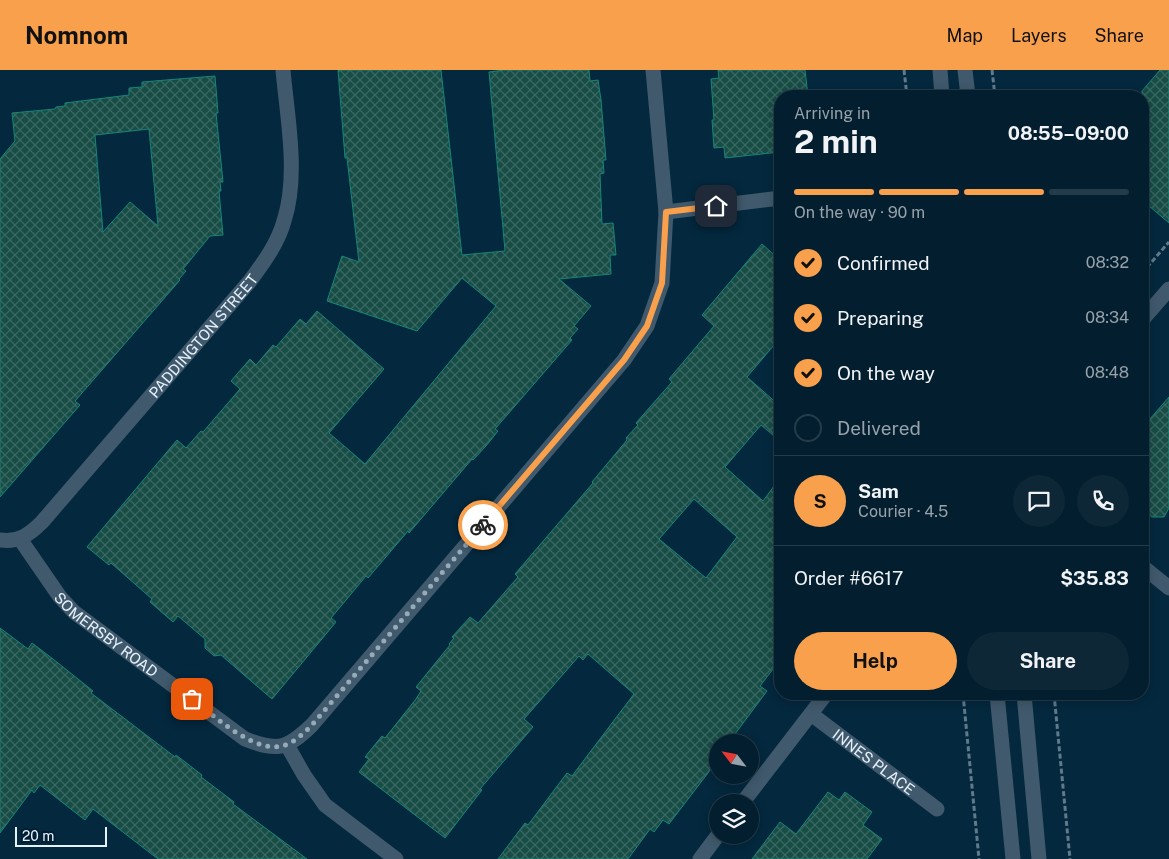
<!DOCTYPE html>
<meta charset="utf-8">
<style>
:root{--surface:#031e2e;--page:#0d2736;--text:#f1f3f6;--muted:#97a2aa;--line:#243c4a;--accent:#f9a04c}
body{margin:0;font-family:"Public Sans",sans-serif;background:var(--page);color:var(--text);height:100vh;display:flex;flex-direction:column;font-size:19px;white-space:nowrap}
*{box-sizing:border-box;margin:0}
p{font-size:16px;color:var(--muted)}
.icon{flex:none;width:28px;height:28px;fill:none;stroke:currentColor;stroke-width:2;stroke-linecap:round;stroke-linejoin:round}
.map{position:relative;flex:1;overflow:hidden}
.panel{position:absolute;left:774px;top:20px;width:375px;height:610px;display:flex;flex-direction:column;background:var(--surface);border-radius:20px;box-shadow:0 2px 12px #0003,0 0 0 1px var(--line)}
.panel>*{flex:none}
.needle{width:32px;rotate:302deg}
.tools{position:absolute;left:709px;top:664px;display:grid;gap:10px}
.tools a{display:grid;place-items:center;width:50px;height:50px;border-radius:50%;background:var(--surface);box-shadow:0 2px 12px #0003,0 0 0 1px var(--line);font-size:25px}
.scale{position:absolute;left:15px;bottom:12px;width:92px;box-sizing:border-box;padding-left:5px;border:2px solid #e5f2fc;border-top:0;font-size:14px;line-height:18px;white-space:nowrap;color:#e5f2fc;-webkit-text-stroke:4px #001e34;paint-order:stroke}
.pin{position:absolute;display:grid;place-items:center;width:42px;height:42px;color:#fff;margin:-21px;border-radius:10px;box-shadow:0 2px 8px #0006}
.courier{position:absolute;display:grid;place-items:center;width:50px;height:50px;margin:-25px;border:4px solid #f9a04c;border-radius:50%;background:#fff;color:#222;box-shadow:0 1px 6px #0007}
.headline em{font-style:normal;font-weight:700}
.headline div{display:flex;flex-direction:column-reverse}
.headline{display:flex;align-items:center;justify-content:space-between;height:85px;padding:0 20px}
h1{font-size:32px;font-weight:700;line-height:38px}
.bar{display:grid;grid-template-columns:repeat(4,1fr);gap:8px 5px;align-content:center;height:60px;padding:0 20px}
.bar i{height:6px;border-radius:4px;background:var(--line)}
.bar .active{background:var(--accent)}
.bar p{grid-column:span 4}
.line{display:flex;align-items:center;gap:12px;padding:0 20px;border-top:1px solid var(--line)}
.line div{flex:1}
.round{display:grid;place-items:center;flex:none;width:52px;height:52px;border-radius:26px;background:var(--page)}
ol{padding:0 20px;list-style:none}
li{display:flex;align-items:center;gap:15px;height:55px}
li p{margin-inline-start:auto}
li .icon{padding:5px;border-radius:50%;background:var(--accent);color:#111;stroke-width:4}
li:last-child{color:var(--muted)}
li i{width:28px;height:28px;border:2px solid var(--line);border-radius:50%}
.action{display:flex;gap:10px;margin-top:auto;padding:10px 20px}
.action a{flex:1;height:58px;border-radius:30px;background:var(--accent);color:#111;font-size:20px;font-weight:700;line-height:58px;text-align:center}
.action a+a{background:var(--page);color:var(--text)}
header{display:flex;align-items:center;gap:30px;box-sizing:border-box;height:70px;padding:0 25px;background:var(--accent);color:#111}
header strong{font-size:24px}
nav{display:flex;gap:28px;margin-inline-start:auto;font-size:18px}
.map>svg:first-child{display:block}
</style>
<header>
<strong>Nomnom</strong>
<nav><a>Map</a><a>Layers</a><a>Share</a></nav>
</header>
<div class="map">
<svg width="1169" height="789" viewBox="0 0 1169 789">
<defs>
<pattern id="building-cross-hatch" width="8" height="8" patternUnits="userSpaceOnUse" patternTransform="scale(1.25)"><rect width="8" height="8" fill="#174d45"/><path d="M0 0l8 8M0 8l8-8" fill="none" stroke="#396761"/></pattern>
</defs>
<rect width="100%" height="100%" fill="#04283e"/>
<g fill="url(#building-cross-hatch)" stroke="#158678" fill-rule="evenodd">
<polygon points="338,0 441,0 462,185 505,181 489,2 504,0 589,0 590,11 598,10 601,30 606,90 603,90 604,103 600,104 602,154 613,153 616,185 610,185 611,204 559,209 591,236 574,256 578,259 570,268 572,270 495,359 498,361 486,376 473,390 472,389 409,463 408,461 368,508 366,506 331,548 336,552 272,629 221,585 214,586 205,578 205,569 178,546 173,552 150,532 152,529 111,493 109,495 87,477 177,370 186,378 201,361 203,362 240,319 231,311 250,289 256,295 273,275 276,277 300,249 306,254 317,241 384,299 329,363 365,394 496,236 462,208 417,261 327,231 342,186 359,192 347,88 345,88"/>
<polygon points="718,0 805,0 808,26 780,26 780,82 725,88 724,77 714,78 712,50 714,50 711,9 719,8"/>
<polygon points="1160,0 1169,0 1169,153 1142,130 1142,21"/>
<path d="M215,6L218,43H216L223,112H220L221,121H219L223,165L210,166L183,199L186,201L179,209L180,210L75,331L80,335L0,427V89L15,71L12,43L55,39L56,37L65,36V33L129,25V18L142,17V12ZM149,59L158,156L130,132L103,162L95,65Z"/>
<path d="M762,174L780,190V268L747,307L780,336V371L761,355L725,397L763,431L780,408V590L760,616L767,621L729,672H718V687L709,697L711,699L669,754L663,750L654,762L650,759L628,789H498L525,753L528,755L567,703L572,706L634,624L588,584L583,590L579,586L524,649L533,657L480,719L482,720L445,768L359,702L369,689L365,687L382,666L385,668L416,629L421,621L416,617L450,575L449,574L454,568L452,567L470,547L478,553L518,507L515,504L593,413L592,412L627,370L626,368L638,355L636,353L672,312L669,309L714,256L702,245ZM694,429L737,467L706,508L659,469Z"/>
<polygon points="1169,327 1169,438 1164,447 1152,447 1144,441 1142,358"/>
<polygon points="0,558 28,579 32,573 53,589 93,621 91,623 175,687 176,685 202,705 201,707 234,732 233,734 307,789 158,789 93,739 85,750 40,715 34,723 32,720 0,763"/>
<polygon points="828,722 839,730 845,722 872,742 863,755 882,769 867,789 752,789 780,752 796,764"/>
</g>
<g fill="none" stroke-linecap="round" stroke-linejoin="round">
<g stroke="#607a8b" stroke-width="3" stroke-dasharray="5 2.5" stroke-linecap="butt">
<polyline points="904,0 907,26"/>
<polyline points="992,0 995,26"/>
<polyline points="1142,203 1169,172"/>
<polyline points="963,624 979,789"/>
<polyline points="1054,624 1070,789"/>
</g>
<g stroke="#40596c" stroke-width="15">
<polyline points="940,0 942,26"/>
<polyline points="965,0 968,26"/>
<polyline points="666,142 780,128"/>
<polyline points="1142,250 1169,219"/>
<path id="s1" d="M20,469L60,527L74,542L245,669C278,682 287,679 312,655L624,290L647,256L662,213L666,142L653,0"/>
<path id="s2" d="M0,470C18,473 30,464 42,452L250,211C264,192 278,173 284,151C299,105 287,46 283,0"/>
<polyline points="1142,496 1169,518"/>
<polyline points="997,624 1013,789"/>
<polyline points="1024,624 1039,789"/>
<path id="s3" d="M811,644L937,739"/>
<polyline points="287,675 304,705 325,735 396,789"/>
<polyline points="743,732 826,624"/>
<polyline points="700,789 718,765"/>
</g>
</g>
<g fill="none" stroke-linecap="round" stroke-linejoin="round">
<path stroke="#96abba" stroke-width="5" stroke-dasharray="0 9" d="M192,629C215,646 258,688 288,674C297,670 305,662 312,655L483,455"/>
<polyline stroke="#f9a04c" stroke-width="6" points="483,455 624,290 647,256 662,213 666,142 716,136"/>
</g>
<g text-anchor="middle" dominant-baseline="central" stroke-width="4" stroke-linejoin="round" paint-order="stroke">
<g font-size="15" fill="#e5f2fc" stroke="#001e34">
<text stroke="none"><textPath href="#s2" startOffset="294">PADDINGTON STREET</textPath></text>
<text stroke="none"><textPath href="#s1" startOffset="130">SOMERSBY ROAD</textPath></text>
<text stroke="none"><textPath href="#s3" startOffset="79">INNES PLACE</textPath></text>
</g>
</g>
</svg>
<div class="tools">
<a><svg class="needle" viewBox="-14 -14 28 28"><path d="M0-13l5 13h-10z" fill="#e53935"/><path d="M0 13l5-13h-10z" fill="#97a2aa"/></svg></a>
<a><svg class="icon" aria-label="layers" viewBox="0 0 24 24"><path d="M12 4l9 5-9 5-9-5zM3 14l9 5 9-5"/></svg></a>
</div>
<div class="scale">20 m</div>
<div class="pin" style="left:192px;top:629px;background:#ea580c"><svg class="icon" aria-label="bag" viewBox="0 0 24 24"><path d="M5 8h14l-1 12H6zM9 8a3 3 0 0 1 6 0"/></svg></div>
<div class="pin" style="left:716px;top:136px;background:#1f2937"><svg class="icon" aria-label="home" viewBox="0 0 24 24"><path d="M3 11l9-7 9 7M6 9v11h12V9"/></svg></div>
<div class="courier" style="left:483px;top:455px"><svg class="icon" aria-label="bike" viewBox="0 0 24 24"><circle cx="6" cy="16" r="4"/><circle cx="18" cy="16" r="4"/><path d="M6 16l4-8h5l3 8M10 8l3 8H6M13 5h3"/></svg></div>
<section class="panel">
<div class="headline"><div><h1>2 min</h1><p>Arriving in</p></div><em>08:55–09:00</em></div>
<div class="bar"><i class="active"></i><i class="active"></i><i class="active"></i><i></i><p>On the way · 90 m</p></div>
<ol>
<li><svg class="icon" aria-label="check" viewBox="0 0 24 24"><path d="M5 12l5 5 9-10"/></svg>Confirmed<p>08:32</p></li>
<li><svg class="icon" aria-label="check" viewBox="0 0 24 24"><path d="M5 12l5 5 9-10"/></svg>Preparing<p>08:34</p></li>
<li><svg class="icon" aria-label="check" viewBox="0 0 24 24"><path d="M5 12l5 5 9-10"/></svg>On the way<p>08:48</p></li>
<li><i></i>Delivered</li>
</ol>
<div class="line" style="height:90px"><b class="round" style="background:var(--accent);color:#111">S</b><div><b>Sam</b><p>Courier · 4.5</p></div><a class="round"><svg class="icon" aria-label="chat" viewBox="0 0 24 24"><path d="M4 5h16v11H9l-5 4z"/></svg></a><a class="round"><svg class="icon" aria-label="phone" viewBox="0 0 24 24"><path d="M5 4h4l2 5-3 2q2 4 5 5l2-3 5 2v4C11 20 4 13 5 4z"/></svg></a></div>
<div class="line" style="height:65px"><div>Order #6617</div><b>$35.83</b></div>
<div class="action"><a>Help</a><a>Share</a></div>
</section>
</div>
